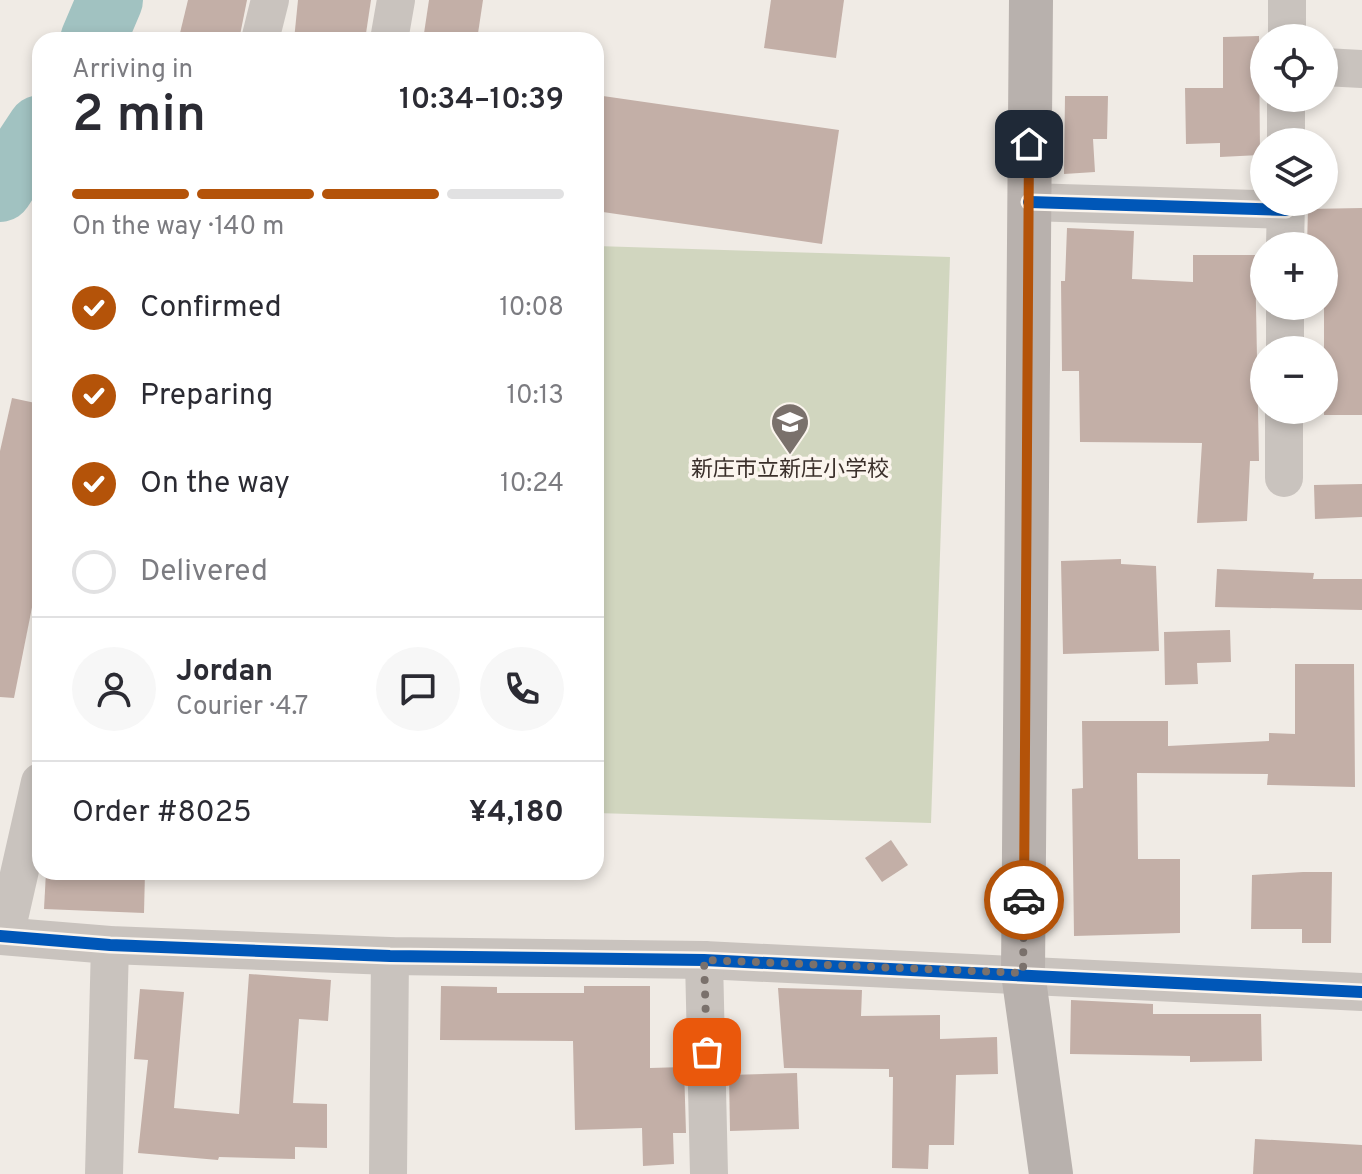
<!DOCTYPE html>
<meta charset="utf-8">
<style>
:root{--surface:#fff;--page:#f7f7f7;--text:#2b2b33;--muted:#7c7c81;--line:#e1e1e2;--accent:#b45309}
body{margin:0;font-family:Overpass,"Noto Sans JP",sans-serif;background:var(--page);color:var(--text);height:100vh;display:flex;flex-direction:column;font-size:30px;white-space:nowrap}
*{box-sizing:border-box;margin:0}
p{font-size:26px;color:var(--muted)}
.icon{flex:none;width:44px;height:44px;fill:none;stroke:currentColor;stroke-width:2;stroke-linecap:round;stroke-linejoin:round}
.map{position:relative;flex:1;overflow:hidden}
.panel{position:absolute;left:32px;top:32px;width:572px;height:848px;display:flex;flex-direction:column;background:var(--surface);border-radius:24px;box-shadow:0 4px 12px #0003}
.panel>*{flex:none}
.buttons{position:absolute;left:1250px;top:24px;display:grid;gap:16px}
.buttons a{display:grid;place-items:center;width:88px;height:88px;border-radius:50%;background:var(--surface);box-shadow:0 4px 12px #0003;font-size:40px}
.pin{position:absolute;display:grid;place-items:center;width:68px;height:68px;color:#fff;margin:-34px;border-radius:16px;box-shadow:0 4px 12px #0006}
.courier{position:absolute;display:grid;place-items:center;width:80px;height:80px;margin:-40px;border:6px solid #b45309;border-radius:50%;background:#fff;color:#222;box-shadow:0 2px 10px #0007}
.overview em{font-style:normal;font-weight:600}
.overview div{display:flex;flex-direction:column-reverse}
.overview{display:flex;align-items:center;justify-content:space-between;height:136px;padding:0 40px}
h1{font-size:52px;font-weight:600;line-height:60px}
.bar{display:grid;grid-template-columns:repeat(4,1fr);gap:12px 8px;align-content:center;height:96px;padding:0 40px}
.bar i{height:10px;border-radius:6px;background:var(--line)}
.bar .selected{background:var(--accent)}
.bar p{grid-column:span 4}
.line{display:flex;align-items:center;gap:20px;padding:0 40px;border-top:2px solid var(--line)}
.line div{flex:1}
.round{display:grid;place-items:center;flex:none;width:84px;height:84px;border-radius:42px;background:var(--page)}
ol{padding:0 40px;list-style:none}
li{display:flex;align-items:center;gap:24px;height:88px}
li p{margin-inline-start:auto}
li .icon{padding:8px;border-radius:50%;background:var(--accent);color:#fff;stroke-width:4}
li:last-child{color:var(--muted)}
li i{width:44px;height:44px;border:4px solid var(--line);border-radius:50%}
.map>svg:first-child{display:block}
</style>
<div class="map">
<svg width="1362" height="1174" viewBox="0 0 1362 1174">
<rect width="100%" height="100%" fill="#f0ebe5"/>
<polygon fill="#d1d6bf" points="596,246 950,257 931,823 596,813"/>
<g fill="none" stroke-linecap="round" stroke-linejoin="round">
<g stroke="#a1c2c1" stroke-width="66">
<polyline points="93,40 110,0"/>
<polyline points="0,189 40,128"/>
</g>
</g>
<g fill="#c3afa7">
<polygon points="188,0 247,0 239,40 205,40 180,33"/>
<polygon points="298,0 371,0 365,40 294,40"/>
<polygon points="429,0 483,0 477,40 423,40"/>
<polygon points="771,0 844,0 836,58 764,48"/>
<polygon points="1259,36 1260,155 1220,157 1220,143 1186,144 1185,88 1223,88 1223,37"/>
<polygon points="596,95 839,130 822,244 596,211"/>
<polygon points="1065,96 1108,96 1107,139 1093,139 1095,172 1064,174"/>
<polygon points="1362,208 1362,415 1324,415 1324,246 1307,246 1308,209"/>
<polygon points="1067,228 1134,231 1132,279 1193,282 1193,255 1255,255 1259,461 1250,461 1247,521 1197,523 1202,443 1080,442 1079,371 1062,371 1061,281 1065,281"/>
<polygon points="12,398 40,404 40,567 14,698 0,697 0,451"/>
<polygon points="1362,484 1362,517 1315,519 1314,485"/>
<polygon points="1121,559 1121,564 1156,566 1159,651 1063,654 1061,561"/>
<polygon points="1217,569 1314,573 1313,579 1362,579 1362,610 1215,607"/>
<polygon points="1230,630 1231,662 1197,663 1198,684 1165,685 1164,632"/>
<polygon points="1295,664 1354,664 1355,787 1267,785 1268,774 1137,773 1138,859 1180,859 1180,933 1074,936 1072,789 1083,788 1082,721 1168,721 1168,746 1269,741 1269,733 1295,734"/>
<polygon points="891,840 908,865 882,882 865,858"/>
<polygon points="46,872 145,872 144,913 44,909"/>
<polygon points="1303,872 1332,872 1331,943 1302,943 1302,929 1251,929 1252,875"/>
<polygon points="249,974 331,980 328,1021 299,1019 293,1103 327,1104 327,1148 295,1147 295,1159 219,1157 218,1160 138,1153 148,1060 134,1059 140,989 184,992 174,1108 239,1114"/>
<polygon points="441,986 497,987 497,993 584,993 584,986 650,986 650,1068 684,1067 686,1133 673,1133 674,1164 643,1166 642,1128 575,1130 573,1041 440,1040"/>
<polygon points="778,988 862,990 861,1016 940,1015 940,1039 997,1037 998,1074 956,1075 954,1145 929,1145 928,1169 892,1168 893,1077 889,1077 889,1069 784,1068"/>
<polygon points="1071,1000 1153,1004 1153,1014 1261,1014 1262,1061 1190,1062 1190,1056 1070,1054"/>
<polygon points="797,1073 799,1129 730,1131 729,1075"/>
<polygon points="1255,1139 1362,1145 1362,1174 1253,1174"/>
</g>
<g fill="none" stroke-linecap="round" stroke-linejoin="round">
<g stroke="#c9c3be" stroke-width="38">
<polyline points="1287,38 1287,0"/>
<polyline points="260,40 270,0"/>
<polyline points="389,40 396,0"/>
<polyline points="1324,67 1362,69"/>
<polyline points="1286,142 1286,98"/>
<polyline points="1029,202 1286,210"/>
<polyline points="1285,246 1286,202"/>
<polyline points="1285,350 1285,306"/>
<polyline points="1284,478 1284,410"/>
<polyline points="0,936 110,945 390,956 704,960 1362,992"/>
<polyline points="5,936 40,782"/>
<polyline points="704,960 709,1174"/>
<polyline points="104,1174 110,945"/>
<polyline points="388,1174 390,956"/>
</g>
<polyline stroke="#b8b1ad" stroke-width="44" points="1031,0 1023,973 1051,1174"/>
<defs>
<g id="cycleway">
<polyline points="1029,202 1286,210"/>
<polyline points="0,936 110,945 390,956 704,960 1362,992"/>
</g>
</defs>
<use href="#cycleway" stroke="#fbf5ee" stroke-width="17"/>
<use href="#cycleway" stroke="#0057b8" stroke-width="12"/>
</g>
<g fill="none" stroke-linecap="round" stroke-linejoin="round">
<polyline stroke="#7a716c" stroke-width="8" stroke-dasharray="0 14.4" points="707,1052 704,960 1023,973 1024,900"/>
<polyline stroke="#b45309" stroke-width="10" points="1024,900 1029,144"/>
</g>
<defs>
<symbol id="school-pin" viewBox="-11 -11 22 30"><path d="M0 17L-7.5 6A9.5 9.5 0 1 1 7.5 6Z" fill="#7a716c" stroke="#fbf5ee"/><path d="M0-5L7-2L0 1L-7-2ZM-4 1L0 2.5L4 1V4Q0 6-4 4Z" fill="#fff"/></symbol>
</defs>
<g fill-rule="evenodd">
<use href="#school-pin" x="768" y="400" width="44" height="60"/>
</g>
<g text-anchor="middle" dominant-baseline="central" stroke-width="7" stroke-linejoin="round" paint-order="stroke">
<g font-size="22" fill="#3b302b" stroke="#fbf5ee">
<text x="790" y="470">新庄市立新庄小学校</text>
</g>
</g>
</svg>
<div class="buttons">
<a><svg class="icon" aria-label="locate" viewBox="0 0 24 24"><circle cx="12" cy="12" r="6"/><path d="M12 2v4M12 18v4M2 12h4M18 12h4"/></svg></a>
<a><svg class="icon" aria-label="layers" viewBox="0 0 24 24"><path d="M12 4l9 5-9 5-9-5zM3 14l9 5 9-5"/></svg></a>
<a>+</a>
<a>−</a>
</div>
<div class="pin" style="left:707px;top:1052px;background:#ea580c"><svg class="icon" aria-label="bag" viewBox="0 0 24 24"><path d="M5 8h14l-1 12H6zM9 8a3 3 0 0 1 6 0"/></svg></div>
<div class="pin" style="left:1029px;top:144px;background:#1f2937"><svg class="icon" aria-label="home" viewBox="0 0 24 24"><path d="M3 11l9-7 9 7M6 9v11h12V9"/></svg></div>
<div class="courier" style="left:1024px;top:900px"><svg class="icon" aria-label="car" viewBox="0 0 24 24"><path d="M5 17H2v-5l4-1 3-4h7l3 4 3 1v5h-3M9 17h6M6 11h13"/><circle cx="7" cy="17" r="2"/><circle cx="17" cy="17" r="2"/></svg></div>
<section class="panel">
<div class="overview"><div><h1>2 min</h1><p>Arriving in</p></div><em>10:34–10:39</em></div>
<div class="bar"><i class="selected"></i><i class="selected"></i><i class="selected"></i><i></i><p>On the way · 140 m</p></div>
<ol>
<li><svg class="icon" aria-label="check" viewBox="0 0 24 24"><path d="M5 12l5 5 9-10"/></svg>Confirmed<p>10:08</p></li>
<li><svg class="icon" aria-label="check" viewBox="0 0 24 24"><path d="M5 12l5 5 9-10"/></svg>Preparing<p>10:13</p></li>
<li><svg class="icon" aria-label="check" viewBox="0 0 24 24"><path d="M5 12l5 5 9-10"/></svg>On the way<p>10:24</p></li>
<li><i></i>Delivered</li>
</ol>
<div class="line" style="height:144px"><a class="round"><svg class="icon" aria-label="person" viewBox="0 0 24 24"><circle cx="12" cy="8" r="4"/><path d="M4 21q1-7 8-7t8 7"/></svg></a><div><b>Jordan</b><p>Courier · 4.7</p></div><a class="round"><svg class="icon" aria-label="chat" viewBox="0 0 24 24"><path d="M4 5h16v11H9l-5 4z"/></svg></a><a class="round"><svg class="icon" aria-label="phone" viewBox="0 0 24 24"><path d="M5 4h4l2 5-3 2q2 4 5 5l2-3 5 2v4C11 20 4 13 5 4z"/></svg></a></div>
<div class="line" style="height:104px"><div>Order #8025</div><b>¥4,180</b></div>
</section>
</div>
